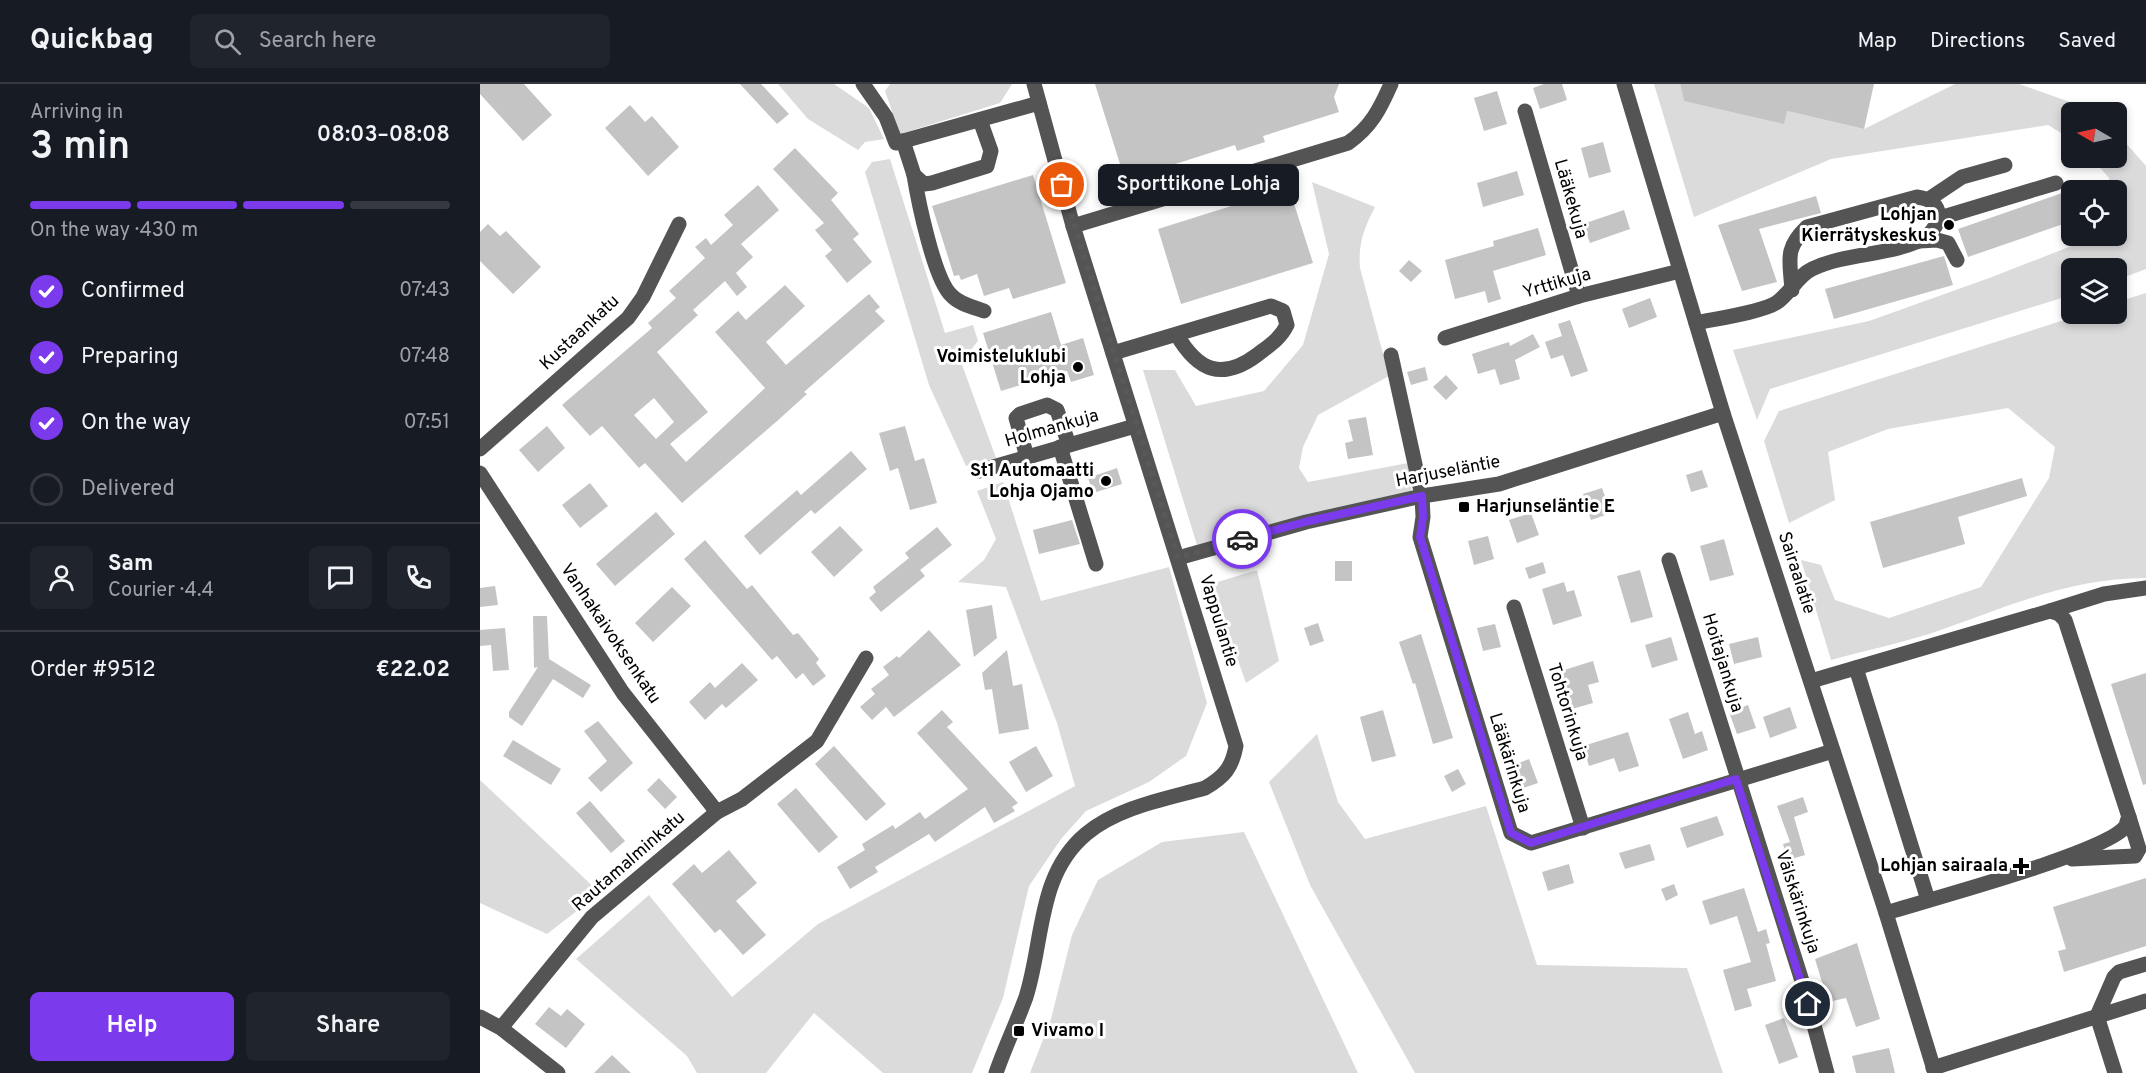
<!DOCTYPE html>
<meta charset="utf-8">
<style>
:root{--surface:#171b24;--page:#20242c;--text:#f1f3f6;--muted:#9ea1a6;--line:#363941;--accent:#7c3aed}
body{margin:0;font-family:Overpass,sans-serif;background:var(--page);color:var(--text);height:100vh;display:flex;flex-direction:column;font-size:22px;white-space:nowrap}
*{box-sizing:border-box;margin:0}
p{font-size:20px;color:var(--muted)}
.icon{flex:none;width:33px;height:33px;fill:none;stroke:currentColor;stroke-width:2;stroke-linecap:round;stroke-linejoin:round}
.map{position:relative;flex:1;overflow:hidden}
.side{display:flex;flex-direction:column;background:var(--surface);width:480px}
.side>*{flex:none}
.needle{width:39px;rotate:279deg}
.buttons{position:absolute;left:1581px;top:18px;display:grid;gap:12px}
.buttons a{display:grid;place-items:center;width:66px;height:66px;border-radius:9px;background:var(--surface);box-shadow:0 3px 9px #0003;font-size:30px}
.pin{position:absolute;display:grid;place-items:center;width:51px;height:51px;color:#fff;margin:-26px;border:3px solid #fff;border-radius:50%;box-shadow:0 2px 6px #0007}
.courier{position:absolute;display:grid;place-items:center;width:60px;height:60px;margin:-30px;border:4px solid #7c3aed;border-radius:50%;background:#fff;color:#222;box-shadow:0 2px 8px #0007}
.bubble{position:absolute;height:42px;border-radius:9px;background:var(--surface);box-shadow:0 3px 9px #0003;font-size:20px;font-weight:600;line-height:42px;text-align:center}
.summary em{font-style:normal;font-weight:600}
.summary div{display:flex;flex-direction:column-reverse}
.summary{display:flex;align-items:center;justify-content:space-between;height:102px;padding:0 30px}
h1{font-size:39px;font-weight:600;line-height:45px}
.bar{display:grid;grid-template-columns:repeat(4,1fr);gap:9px 6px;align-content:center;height:72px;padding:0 30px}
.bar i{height:8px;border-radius:4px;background:var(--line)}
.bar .on{background:var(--accent)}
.bar p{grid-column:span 4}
.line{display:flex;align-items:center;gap:15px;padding:0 30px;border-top:2px solid var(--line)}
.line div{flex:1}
.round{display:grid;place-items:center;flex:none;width:63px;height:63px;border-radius:9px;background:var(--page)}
ol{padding:0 30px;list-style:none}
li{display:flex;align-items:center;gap:18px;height:66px}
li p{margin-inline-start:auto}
li .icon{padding:6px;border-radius:50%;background:var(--accent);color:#fff;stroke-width:4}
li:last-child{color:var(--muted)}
li i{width:33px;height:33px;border:3px solid var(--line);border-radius:50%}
.button{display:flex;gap:12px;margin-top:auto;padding:12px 30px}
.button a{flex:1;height:69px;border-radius:9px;background:var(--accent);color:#fff;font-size:24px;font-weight:600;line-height:69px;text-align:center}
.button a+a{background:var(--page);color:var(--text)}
header{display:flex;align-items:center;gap:36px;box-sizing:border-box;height:84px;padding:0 30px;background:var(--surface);border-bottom:2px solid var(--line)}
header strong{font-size:28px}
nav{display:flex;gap:33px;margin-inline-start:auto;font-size:21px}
.search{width:420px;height:54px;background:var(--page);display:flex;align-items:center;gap:15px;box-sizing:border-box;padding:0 21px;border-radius:9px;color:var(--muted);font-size:22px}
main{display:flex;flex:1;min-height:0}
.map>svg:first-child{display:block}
</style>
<header>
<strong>Quickbag</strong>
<div class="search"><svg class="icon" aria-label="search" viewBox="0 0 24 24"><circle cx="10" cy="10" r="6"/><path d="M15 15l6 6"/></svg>Search here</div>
<nav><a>Map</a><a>Directions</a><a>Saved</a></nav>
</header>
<main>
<section class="side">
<div class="summary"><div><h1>3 min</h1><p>Arriving in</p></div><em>08:03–08:08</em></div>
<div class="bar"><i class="on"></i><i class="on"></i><i class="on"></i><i></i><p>On the way · 430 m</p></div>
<ol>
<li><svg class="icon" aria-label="check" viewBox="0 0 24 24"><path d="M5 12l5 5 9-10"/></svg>Confirmed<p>07:43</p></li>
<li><svg class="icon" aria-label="check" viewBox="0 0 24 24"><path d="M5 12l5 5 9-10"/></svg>Preparing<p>07:48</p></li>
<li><svg class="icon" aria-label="check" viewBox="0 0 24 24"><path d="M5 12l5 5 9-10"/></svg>On the way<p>07:51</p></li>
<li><i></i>Delivered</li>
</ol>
<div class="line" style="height:108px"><a class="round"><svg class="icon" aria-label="person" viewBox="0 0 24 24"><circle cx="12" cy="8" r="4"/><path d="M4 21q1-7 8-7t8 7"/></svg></a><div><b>Sam</b><p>Courier · 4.4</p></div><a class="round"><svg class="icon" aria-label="chat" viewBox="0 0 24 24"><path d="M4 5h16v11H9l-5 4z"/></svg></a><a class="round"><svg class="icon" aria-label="phone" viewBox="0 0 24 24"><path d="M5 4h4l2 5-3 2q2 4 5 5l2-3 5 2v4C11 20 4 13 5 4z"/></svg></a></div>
<div class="line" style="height:78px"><div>Order #9512</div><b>€22.02</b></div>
<div class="button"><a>Help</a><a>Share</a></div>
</section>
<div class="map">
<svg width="1666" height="989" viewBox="0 0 1666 989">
<rect width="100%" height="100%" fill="#fff"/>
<g fill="#dbdbdb">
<polygon points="298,0 354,0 389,24 404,55 385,58 378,66 328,35"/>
<polygon points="410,0 532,0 520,19 420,50 405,7"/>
<polygon points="1174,0 1200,0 1204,17 1307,27 1384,45 1475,0 1539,0 1618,28 1592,28 1591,55 1568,41 1351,75 1214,133"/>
<polygon points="1637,49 1666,82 1666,185 1637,196 1636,184 1592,184 1591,211 1290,305 1277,336 1253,266 1389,237 1512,193 1617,152 1636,152 1636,106 1629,106 1629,94 1612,74 1636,74"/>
<polygon points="410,75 465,249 493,241 498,257 481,278 516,374 486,382 449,301 385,88 392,78"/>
<path d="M832,98L895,123C884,144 878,160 880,184L909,292L838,331L823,363L819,384L828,398L928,379L932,409L768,446L717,461L663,286H695L716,322L784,307L823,261L849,170Z"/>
<path d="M1666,209V494C1586,494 1523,525 1449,550C1417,560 1383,567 1351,576L1321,476L1341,481L1355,516L1409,534L1501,503L1569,394L1575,363L1528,324L1408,345L1348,368L1355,416L1309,439L1284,357L1299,327L1603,230H1636L1637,218Z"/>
<polygon points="523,398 561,517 689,483 727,619 706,672 669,698 606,727 581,755 549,802 523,914 492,989 403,989 334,929 286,989 217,989 207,972 96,875 169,811 252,913 338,840 595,702 577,639 526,503 478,498 504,476 516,455 497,407"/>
<polygon points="777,486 799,577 766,599 731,500"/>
<polygon points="837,650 858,718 885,755 1006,722 1057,881 1207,884 1243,989 935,989 830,801 789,698"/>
<polygon points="0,696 120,809 67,850 0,819"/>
<polygon points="764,748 878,989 550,989 571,935 592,851 618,796 682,758"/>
</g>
<g fill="#c4c4c4" fill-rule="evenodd">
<polygon points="0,0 44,0 72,31 43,57 0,10"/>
<polygon points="260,0 281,0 309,30 297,40"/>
<polygon points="615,0 859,0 854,13 859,28 783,52 785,58 757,67 755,61 645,96"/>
<polygon points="1064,0 1082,0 1087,16 1060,25 1053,4"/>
<polygon points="1200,0 1394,0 1384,45 1307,27 1304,40 1204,17"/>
<polygon points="1017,7 1027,40 1004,47 994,14"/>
<polygon points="150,21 165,38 172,32 199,63 168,92 125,44"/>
<polygon points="1123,58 1131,88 1109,94 1101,64"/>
<polygon points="315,64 358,109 351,116 379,150 373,155 392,178 367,199 345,172 352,166 335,146 344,139 293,85"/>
<polygon points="1037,87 1044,111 1003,123 997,99"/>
<polygon points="553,91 586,199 533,215 529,204 504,212 497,190 481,196 479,191 474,192 452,122"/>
<path d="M278,101L299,126L261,160L273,173L256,189L267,203L257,212L245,197L213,226L218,231L177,268L228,328L190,360L206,378L285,304L235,248L258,227L266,236L305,201L325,222L286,258L306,281L389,210L400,223L395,227L405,237L324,308L327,310L296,338L202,419L165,379L159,384L122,342L110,352L82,321L172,244L168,239L196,214L189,207L225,174L215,163L226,154L231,161L253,141L244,131ZM174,314L194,338L176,355L154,331Z"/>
<polygon points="809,104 833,179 701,220 678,145"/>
<polygon points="1588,107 1592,118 1592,137 1488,173 1478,145"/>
<polygon points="1336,112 1341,129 1279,145 1297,198 1262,207 1238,141"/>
<polygon points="1144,126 1150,145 1110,159 1103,140"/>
<polygon points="8,140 20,152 26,147 61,183 33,210 0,177 0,148"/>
<polygon points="1058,144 1066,171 1013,187 1021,215 1008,219 1005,207 975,215 965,176 1014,162 1013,157"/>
<polygon points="1464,172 1473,201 1354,235 1345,205"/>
<polygon points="929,176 942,187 931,198 919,187"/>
<polygon points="1170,214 1177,233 1149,244 1142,225"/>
<polygon points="571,228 581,261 603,254 614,291 591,298 587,287 521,307 503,249"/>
<polygon points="1090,236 1108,287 1091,293 1083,271 1071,275 1065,258 1082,252 1078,240"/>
<polygon points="1053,250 1060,263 1035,276 1040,295 1020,301 1015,285 998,290 992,270 1029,258 1030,262"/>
<polygon points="945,283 948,296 931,301 927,288"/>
<polygon points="966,291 978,304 966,316 953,303"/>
<polygon points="886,333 893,371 868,375 865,359 873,357 868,336"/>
<polygon points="67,342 85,364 58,388 39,366"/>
<polygon points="425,342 435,377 444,374 457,419 430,426 418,384 410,387 399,349"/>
<polygon points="371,367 387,385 335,430 331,426 280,471 264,452 317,406 321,411"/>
<polygon points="637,384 642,400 613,409 608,394"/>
<polygon points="1222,386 1228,403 1211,408 1206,391"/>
<polygon points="1542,394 1547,412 1478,433 1485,460 1403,484 1390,438"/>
<polygon points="110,399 128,422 100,444 82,421"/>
<polygon points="1122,404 1131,429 1111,436 1103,410"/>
<polygon points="176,428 195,450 135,502 116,480"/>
<polygon points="1051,429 1059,451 1037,459 1029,436"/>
<polygon points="592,436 600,460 559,470 553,446"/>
<polygon points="360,442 383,466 354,493 331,468"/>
<polygon points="457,443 472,461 440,486 445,492 401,528 389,514 396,508 393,503 429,474 425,469"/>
<polygon points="1008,452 1014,475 994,481 988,457"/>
<polygon points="1244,455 1254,491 1230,497 1220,462"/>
<polygon points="225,456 267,505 272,501 313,551 318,549 339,575 336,579 346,592 333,602 323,589 316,595 297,572 292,576 204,475"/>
<rect x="855" y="477" width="17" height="20"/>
<polygon points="1063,478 1066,489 1049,495 1045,484"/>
<polygon points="1160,486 1173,533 1151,539 1137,492"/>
<polygon points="1084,498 1087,508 1094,506 1102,532 1073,541 1062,505"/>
<polygon points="15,502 18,521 0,523 0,504"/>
<polygon points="192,503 211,522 173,558 155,539"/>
<polygon points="512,521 517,554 494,573 486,526"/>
<polygon points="53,532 67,532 69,575 111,601 103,614 73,595 42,642 29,633 29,628 58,583 54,584"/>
<polygon points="838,539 844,557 830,562 824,544"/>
<polygon points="1015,540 1021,563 1003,567 997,544"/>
<polygon points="25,544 29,586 13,587 11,561 0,562 0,546"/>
<polygon points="449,546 481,581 414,633 406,623 392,636 380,623 395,610 391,605 409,591 403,583 417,572 419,574"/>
<polygon points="941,550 973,654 953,660 935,599 933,600 919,558"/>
<polygon points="1191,553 1198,576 1172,584 1165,561"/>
<polygon points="1278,553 1282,573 1254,580 1249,560"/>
<polygon points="527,566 533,602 542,600 549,645 519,650 512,605 505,606 502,589"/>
<polygon points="1113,577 1119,598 1108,601 1113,619 1092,625 1081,587"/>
<polygon points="262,579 278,596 246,624 242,620 225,636 209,618 230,598 235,604"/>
<polygon points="1666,589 1666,700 1663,701 1631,600"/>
<polygon points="1268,621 1276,644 1257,650 1249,628"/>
<polygon points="1310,623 1317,644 1290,654 1283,633"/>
<polygon points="462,626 473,638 467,643 538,719 532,723 535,727 514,739 505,723 455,758 449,750 395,783 398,788 370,805 357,783 385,766 382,760 413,741 415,745 440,728 445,735 488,705 437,649"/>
<polygon points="903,626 916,672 892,678 880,633"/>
<polygon points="1208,628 1215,650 1222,647 1228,666 1203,675 1189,635"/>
<polygon points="118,637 153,679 121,708 108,694 127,677 104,647"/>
<polygon points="1148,648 1159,682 1139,688 1134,674 1109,682 1103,662"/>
<polygon points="33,656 81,685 71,701 23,672"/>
<polygon points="354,662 406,720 386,737 335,680"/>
<polygon points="556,662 573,692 546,708 529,678"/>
<polygon points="1049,675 1058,699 1040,705 1031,682"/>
<polygon points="978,685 986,700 972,708 964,692"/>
<polygon points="179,694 197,713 185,725 167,706"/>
<polygon points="316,704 358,753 339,769 297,720"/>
<polygon points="1323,713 1328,728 1314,733 1325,771 1308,776 1303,760 1310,758 1297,722"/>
<polygon points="110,717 145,757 131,769 96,729"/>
<polygon points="1237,732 1244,751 1207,764 1200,744"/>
<polygon points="1170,760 1175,776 1145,785 1139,769"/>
<polygon points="249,766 277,799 256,817 286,851 263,871 240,845 235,849 192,800 214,780 222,789"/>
<polygon points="1089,780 1094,799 1068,807 1062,788"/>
<polygon points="1666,794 1666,862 1584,888 1578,867 1586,865 1573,823"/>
<polygon points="1194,800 1198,811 1186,817 1181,805"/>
<polygon points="1264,804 1278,848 1286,845 1290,859 1286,860 1296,897 1267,905 1272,922 1255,927 1243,886 1271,878 1257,832 1230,841 1222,817"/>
<polygon points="1377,859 1400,935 1376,943 1366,914 1348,918 1335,875"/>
<polygon points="69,923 81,932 87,925 105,940 86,964 55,940"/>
<polygon points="1304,934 1318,973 1299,980 1285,941"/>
<polygon points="1409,964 1415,989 1376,989 1372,972"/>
<polygon points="132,971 151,989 114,989"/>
</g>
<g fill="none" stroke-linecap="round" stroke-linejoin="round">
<g stroke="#545454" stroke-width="15">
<polyline points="383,0 406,33 416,59 559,19"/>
<polyline points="1144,0 1243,329 1406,829 1455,989"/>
<polyline points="1045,27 1099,212"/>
<polyline points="423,57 434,91 444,100 452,99 507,82 511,67 500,36"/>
<path d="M434,91C438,116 454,195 471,211C479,220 493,223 504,227"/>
<polyline points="1449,115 1482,93 1525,81"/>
<polyline points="1460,134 1576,99"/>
<path d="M593,142L868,59C891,43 900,25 911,0"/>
<polyline points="1439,157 1457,156 1468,159 1477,176"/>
<path d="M1216,239C1234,235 1282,228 1296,219C1310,210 1317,192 1332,185C1366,169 1405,172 1439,157C1449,153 1455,144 1460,134C1457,120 1452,115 1437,113L1327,143C1304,165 1310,176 1312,206"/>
<polyline points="965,254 1099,212 1200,187"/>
<path d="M633,269L791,222L803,227L807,241C800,255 790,261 777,271C742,297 718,287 697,251"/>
<polyline points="911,271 942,412 943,433 940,453 1031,749 1051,759 1353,667"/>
<polyline points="580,363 616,480"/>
<polyline points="0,365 148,234 163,213 199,140"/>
<polyline points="547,373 536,334 540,330 567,321 577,326 589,361"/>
<polyline points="499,387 655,342"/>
<polyline points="0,389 143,609 237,728"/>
<polyline points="698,474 826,438 942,412 1019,400 1243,329"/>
<polyline points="1189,476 1322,897 1347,989"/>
<polyline points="1034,523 1103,744"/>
<polyline points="1570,527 1624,510 1666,504"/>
<polyline points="1376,584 1448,816"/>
<path d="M1331,597L1570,527L1579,530L1585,536L1649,733C1648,734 1646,741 1646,742C1626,769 1447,816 1406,829"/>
<polyline points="1592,775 1655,772 1659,765 1649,733"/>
<polyline points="0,933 21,944 78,989"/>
<polyline points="21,944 112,833 237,728 262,715 337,657 386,574"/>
<polyline points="1453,984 1666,917"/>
<path d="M516,989C525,963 537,938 546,913C564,856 557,791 606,750C638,723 686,715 725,704C744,693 752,684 756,662L593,142L554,0"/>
<polyline points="1635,989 1617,932 1634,893 1639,888 1666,880"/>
</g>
</g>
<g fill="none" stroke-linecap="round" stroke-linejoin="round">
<polyline stroke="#595959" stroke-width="6" stroke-dasharray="0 10.8" points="582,101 698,474 762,455"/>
<polyline stroke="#7c3aed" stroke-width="8" points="762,455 825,438 942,412 943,433 940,453 1031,749 1051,759 1256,695 1328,920"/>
</g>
<g fill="#000" stroke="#fff" stroke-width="2">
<circle cx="1469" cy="141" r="6"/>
<circle cx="598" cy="283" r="6"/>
<circle cx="626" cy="397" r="6"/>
<rect x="978" y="417" width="12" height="12" rx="3"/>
<path d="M1538 773h6v6h6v6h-6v6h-6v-6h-6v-6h6z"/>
<rect x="533" y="941" width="12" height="12" rx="3"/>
</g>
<g text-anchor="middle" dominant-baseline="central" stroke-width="6" stroke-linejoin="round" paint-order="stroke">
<g font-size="18" fill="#000" stroke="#fff">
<text transform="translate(1090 115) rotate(74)">Lääkekuja</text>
<text transform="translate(1077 200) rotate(-16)">Yrttikuja</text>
<text transform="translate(100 249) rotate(-43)">Kustaankatu</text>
<text transform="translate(572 345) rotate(-16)">Holmankuja</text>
<text transform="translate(968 388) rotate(-11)">Harjuseläntie</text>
<text transform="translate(1316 489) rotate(72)">Sairaalatie</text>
<text transform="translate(738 537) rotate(73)">Vappulantie</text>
<text transform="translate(130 550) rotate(56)">Vanhakaivoksenkatu</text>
<text transform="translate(1242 579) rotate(73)">Hoitajankuja</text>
<text transform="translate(1087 628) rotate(73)">Tohtorinkuja</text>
<text transform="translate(1029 679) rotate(73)">Lääkärinkuja</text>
<text transform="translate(149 778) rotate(-41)">Rautamalminkatu</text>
<text transform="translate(1317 818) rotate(72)">Välskärinkuja</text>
</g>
<g font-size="18" font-weight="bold" fill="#000" stroke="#fff" text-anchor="end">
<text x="1457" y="131">Lohjan<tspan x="1457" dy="21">Kierrätyskeskus</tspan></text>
<text x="586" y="273">Voimisteluklubi<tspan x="586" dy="21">Lohja</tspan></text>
<text x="614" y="387">St1 Automaatti<tspan x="614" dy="21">Lohja Ojamo</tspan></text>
<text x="996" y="423" text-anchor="start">Harjunseläntie E</text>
<text x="1528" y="782">Lohjan sairaala</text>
<text x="551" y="947" text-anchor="start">Vivamo I</text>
</g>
</g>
</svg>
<div class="buttons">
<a><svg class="needle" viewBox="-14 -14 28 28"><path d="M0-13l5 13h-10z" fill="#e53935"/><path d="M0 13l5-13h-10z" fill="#9ea1a6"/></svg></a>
<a><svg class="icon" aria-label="locate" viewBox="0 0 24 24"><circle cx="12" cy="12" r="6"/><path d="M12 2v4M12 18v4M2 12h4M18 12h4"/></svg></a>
<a><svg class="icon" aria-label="layers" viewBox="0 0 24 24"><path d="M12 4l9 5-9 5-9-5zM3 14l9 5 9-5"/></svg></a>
</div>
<div class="pin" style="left:582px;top:101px;background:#ea580c"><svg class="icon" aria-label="bag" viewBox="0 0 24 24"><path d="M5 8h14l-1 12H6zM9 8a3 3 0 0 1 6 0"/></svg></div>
<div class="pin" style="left:1328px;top:920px;background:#1f2937"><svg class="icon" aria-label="home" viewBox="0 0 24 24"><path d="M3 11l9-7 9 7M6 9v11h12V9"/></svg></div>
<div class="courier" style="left:762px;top:455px"><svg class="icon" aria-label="car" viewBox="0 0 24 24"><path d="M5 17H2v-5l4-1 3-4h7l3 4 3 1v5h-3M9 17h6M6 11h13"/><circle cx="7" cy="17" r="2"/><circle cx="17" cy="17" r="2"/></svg></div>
<div class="bubble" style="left:618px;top:80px;width:201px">Sporttikone Lohja</div>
</div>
</main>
